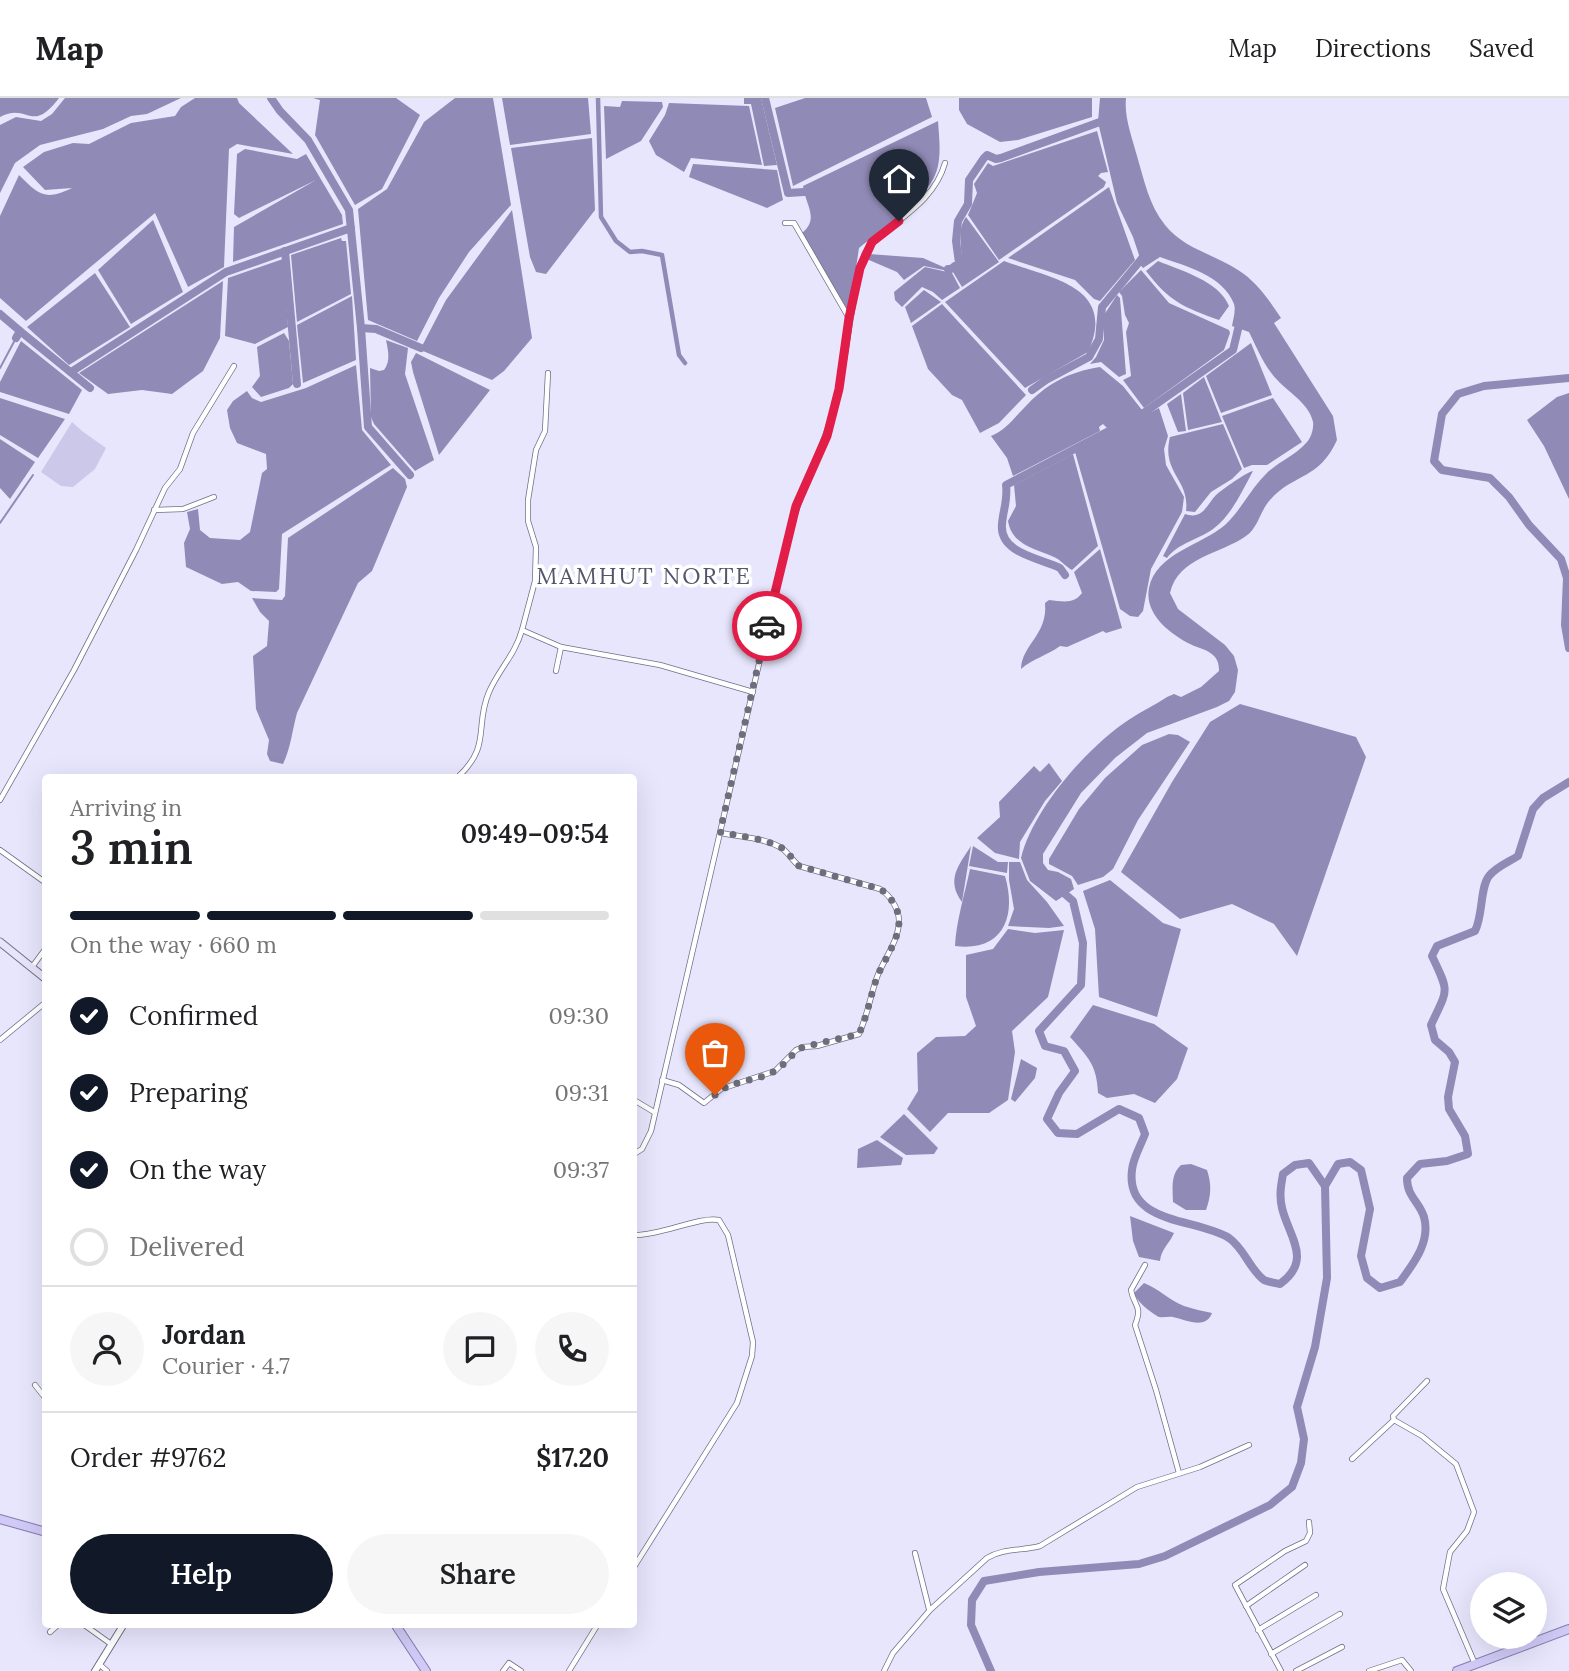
<!DOCTYPE html>
<meta charset="utf-8">
<style>
:root{--surface:#fff;--page:#f6f6f6;--text:#202124;--muted:#757577;--line:#e0e0e0;--accent:#111827}
body{margin:0;font-family:Lora,serif;background:var(--page);color:var(--text);height:100vh;display:flex;flex-direction:column;font-size:26px;white-space:nowrap}
*{box-sizing:border-box;margin:0}
p{font-size:23px;color:var(--muted)}
.icon{flex:none;width:38px;height:38px;fill:none;stroke:currentColor;stroke-width:2;stroke-linecap:round;stroke-linejoin:round}
.map{position:relative;flex:1;overflow:hidden}
.sheet{position:absolute;left:42px;top:676px;width:595px;height:854px;display:flex;flex-direction:column;background:var(--surface);border-radius:7px;box-shadow:0 7px 28px #0002}
.sheet>*{flex:none}
.tools{position:absolute;left:1470px;top:1474px;display:grid;gap:14px}
.tools a{display:grid;place-items:center;width:77px;height:77px;border-radius:50%;background:var(--surface);box-shadow:0 7px 28px #0002;font-size:35px}
.pin{position:absolute;display:grid;place-items:center;width:60px;height:60px;color:#fff;margin:-72px -30px;border-radius:50% 50% 50% 0;rotate:-45deg;box-shadow:0 0 7px #0007}
.pin .icon{rotate:45deg}
.courier{position:absolute;display:grid;place-items:center;width:70px;height:70px;margin:-35px;border:5px solid #e11d48;border-radius:50%;background:#fff;color:#222;box-shadow:0 2px 9px #0007}
.headline em{font-style:normal;font-weight:600}
.headline div{display:flex;flex-direction:column-reverse}
.headline{display:flex;align-items:center;justify-content:space-between;height:119px;padding:0 28px}
h1{font-size:46px;font-weight:600;line-height:52px}
.bar{display:grid;grid-template-columns:repeat(4,1fr);gap:10px 7px;align-content:center;height:84px;padding:0 28px}
.bar i{height:9px;border-radius:5px;background:var(--line)}
.bar .selected{background:var(--accent)}
.bar p{grid-column:span 4}
.line{display:flex;align-items:center;gap:18px;padding:0 28px;border-top:2px solid var(--line)}
.line div{flex:1}
.round{display:grid;place-items:center;flex:none;width:74px;height:74px;border-radius:37px;background:var(--page)}
ol{padding:0 28px;list-style:none}
li{display:flex;align-items:center;gap:21px;height:77px}
li p{margin-inline-start:auto}
li .icon{padding:7px;border-radius:50%;background:var(--accent);color:#fff;stroke-width:4}
li:last-child{color:var(--muted)}
li i{width:38px;height:38px;border:4px solid var(--line);border-radius:50%}
.primary-button{display:flex;gap:14px;margin-top:auto;padding:14px 28px}
.primary-button a{flex:1;height:80px;border-radius:42px;background:var(--accent);color:#fff;font-size:28px;font-weight:600;line-height:80px;text-align:center}
.primary-button a+a{background:var(--page);color:var(--text)}
header{display:flex;align-items:center;gap:42px;box-sizing:border-box;height:98px;padding:0 35px;background:var(--surface);border-bottom:2px solid var(--line)}
header strong{font-size:33px}
nav{display:flex;gap:38px;margin-inline-start:auto;font-size:24px}
.map>svg:first-child{display:block}
</style>
<header>
<strong>Map</strong>
<nav><a>Map</a><a>Directions</a><a>Saved</a></nav>
</header>
<div class="map">
<svg width="1569" height="1573" viewBox="0 0 1569 1573">
<rect width="100%" height="100%" fill="#e8e6fd"/>
<polygon fill="#ccc8ea" points="72,324 82,333 106,350 95,371 73,389 61,388 41,374"/>
<g fill="#908ab6">
<path d="M0,0H59C31,37 28,4 0,19Z"/>
<polygon points="65,0 181,0 147,16 131,18 103,31 40,47 15,65 0,95 0,27 16,19 41,23 52,16"/>
<path d="M195,0H237L239,5L293,56L237,46L229,51L224,169L188,189L155,115L26,223L0,200V118L19,77C39,97 45,103 72,90L45,92L23,69L44,54L73,45L89,46L131,25L175,18L181,9Z"/>
<polygon points="313,0 396,0 420,17 382,91 355,107 315,37 320,2"/>
<polygon points="455,0 493,0 511,107 469,154 439,200 417,243 368,222 358,111 387,91 424,24"/>
<polygon points="502,0 588,0 591,36 510,47"/>
<polygon points="744,0 761,0 777,67 764,68 751,6 744,6"/>
<polygon points="805,0 926,0 932,19 793,88 775,10"/>
<polygon points="959,0 1092,0 1092,19 1018,42 1000,44 967,26 959,12"/>
<path d="M1100,0H1126C1124,19 1132,39 1137,58C1144,82 1149,107 1165,127C1184,151 1214,156 1238,172C1257,184 1269,202 1281,220L1274,225L1333,318L1337,342C1319,382 1294,375 1270,402C1260,413 1258,430 1246,438C1221,456 1178,459 1170,495L1178,511L1225,547L1234,558L1238,572L1235,594L1229,603L1217,609L1147,635L1115,660L1081,695L1043,756V765L1048,772L1058,774L1071,781L1074,791L1056,803L1030,783L1021,760C1033,711 1088,648 1130,621C1142,613 1155,607 1167,599L1174,596L1181,599L1201,589L1219,573C1219,567 1218,562 1214,558C1209,552 1198,550 1190,546C1170,536 1144,516 1149,490C1156,455 1202,447 1225,427C1241,412 1250,392 1265,377C1277,364 1295,358 1307,344C1311,340 1314,330 1313,324C1309,304 1284,292 1272,276C1262,263 1256,248 1249,234L1232,228C1233,222 1236,213 1234,206C1223,177 1185,168 1160,159L1143,170L1137,163L1139,157L1133,139L1117,105L1098,24Z"/>
<polygon points="622,3 662,4 663,9 641,43 606,61 604,8 620,9"/>
<polygon points="669,5 749,8 762,67 691,60 684,74 656,57 649,43 665,17"/>
<path d="M938,23C939,38 941,53 938,68C931,101 884,129 859,150L849,216L802,135C820,121 805,106 803,88Z"/>
<polygon points="1097,33 1108,74 1101,75 1098,78 1106,84 1104,89 999,162 968,117 977,95 974,86 988,65 993,68 999,66"/>
<polygon points="592,40 595,112 546,176 536,174 530,159 511,50"/>
<polygon points="245,51 297,61 306,56 342,117 343,126 233,164 234,129 316,82 239,120 234,116 237,56"/>
<polygon points="693,66 777,72 783,102 767,110 689,79"/>
<polygon points="1109,89 1135,162 1100,203 1094,201 1075,182 1008,160"/>
<polygon points="512,112 532,240 504,273 492,282 423,253 421,250 446,202"/>
<path d="M966,119L999,164L962,189L953,174L924,168L904,182L897,174L869,162V156L923,160L948,171L959,164L961,169C964,153 955,134 966,119Z"/>
<polygon points="153,122 183,194 131,226 98,172"/>
<polygon points="341,140 342,143 346,143 351,196 297,224 291,157"/>
<polygon points="283,161 288,229 255,246 225,238 228,180"/>
<path d="M1004,163C1050,180 1118,188 1088,254L1025,290L945,204Z"/>
<path d="M1158,163C1182,173 1219,183 1229,208L1219,222C1183,209 1170,204 1146,173Z"/>
<polygon points="925,169 952,175 960,190 942,202 933,194 922,189 902,209 895,202 894,194"/>
<polygon points="1141,172 1169,205 1229,232 1230,235 1224,252 1144,310 1123,282 1131,278 1126,234 1129,225 1125,217 1122,198 1119,194"/>
<polygon points="95,175 130,229 69,267 27,229"/>
<polygon points="223,183 220,240 203,273 172,296 142,292 108,296 79,275"/>
<polygon points="924,192 941,204 911,225 905,209"/>
<polygon points="1117,197 1120,200 1126,276 1119,279 1101,264 1090,266 1096,259 1104,242 1104,217"/>
<polygon points="352,198 356,262 303,285 297,227"/>
<polygon points="942,206 1026,297 999,325 980,335 962,302 952,297 928,271 912,228"/>
<polygon points="284,235 289,243 293,286 289,290 261,299 252,289 260,278 257,249"/>
<path d="M386,242L408,250L405,276L434,362L415,373L374,326L371,319L370,270L379,273L384,272C391,263 388,252 386,242Z"/>
<polygon points="21,243 82,292 69,316 0,294 0,284"/>
<polygon points="1251,245 1272,297 1221,315 1206,278"/>
<polygon points="416,255 490,292 439,357 413,274 411,264"/>
<polygon points="356,267 362,332 391,367 282,436 279,491 276,494 251,493 238,484 222,486 186,469 184,445 190,431 187,414 198,411 200,432 210,440 240,442 250,434 262,375 267,371 266,356 237,345 230,330 227,312 233,303 247,293 252,300 261,304 306,290"/>
<path d="M1100,269L1123,288L1142,312L1107,330L1103,326L1099,329L1100,333L1013,378L1007,360L991,338C1006,332 1013,321 1024,310C1046,286 1068,274 1100,269Z"/>
<polygon points="1204,279 1222,324 1188,332 1183,295"/>
<polygon points="1569,295 1569,401 1544,348 1527,322 1557,299"/>
<polygon points="1181,296 1186,333 1178,334 1167,306"/>
<polygon points="0,300 65,321 38,360 0,337"/>
<polygon points="1273,300 1302,344 1267,367 1252,367 1244,370 1222,318"/>
<polygon points="1159,310 1168,338 1164,351 1166,367 1184,399 1182,414 1151,471 1143,513 1138,519 1130,518 1120,511 1075,354"/>
<path d="M1223,326L1242,371L1232,381L1211,394L1195,414L1186,413C1190,381 1161,375 1170,339Z"/>
<polygon points="0,341 35,364 10,401 0,390"/>
<path d="M1073,356L1098,448L1072,472C1065,468 1061,462 1054,459C1034,450 1012,447 1008,423L1016,408L1014,387Z"/>
<path d="M393,370L405,381L407,389L372,473L358,485L297,615C292,633 291,649 283,666L270,663L267,656L269,642L256,611L253,558L267,548L269,523L260,514L252,500L282,502L285,498L288,440Z"/>
<path d="M1253,373C1242,393 1232,417 1213,431C1198,442 1178,445 1167,460L1163,458L1185,416C1188,417 1193,418 1196,417C1205,415 1210,403 1216,397C1223,391 1245,375 1253,373Z"/>
<path d="M1100,451L1122,530L1106,535L1103,533L1067,549L1060,548C1048,557 1032,561 1021,571C1022,546 1048,537 1045,505L1049,502C1062,503 1073,507 1082,495L1074,474Z"/>
<polygon points="1240,606 1356,639 1366,659 1297,858 1274,826 1232,806 1180,821 1121,774 1172,684 1210,624"/>
<polygon points="1169,636 1178,637 1190,644 1138,722 1113,771 1103,779 1078,787 1072,778 1049,766 1049,761 1079,711 1105,680 1142,647"/>
<polygon points="1049,665 1062,683 1045,703 1020,744 1019,761 995,755 977,740 1000,719 999,704 1034,668 1040,674"/>
<path d="M971,748L962,804C946,782 958,768 971,748Z"/>
<polygon points="973,748 998,764 1008,764 1007,775 969,768"/>
<polygon points="1009,764 1020,764 1027,782 1047,804 1064,828 1049,830 1008,828 1014,811 1009,782"/>
<path d="M970,771L1005,778C1017,819 1003,854 955,848C956,824 965,795 970,771Z"/>
<polygon points="1110,782 1163,825 1181,831 1157,919 1099,899 1095,831 1083,793"/>
<polygon points="1008,831 1035,835 1064,832 1048,899 1012,933 1015,954 1008,1002 989,1015 948,1015 930,1034 907,1011 918,993 917,955 936,939 965,938 976,928 966,899 966,857 993,851"/>
<path d="M1093,907L1154,926L1188,950L1177,981L1155,1005L1134,996L1107,1000L1098,995C1097,967 1088,959 1070,939Z"/>
<polygon points="1021,961 1037,970 1035,980 1015,1004 1011,1001"/>
<polygon points="904,1016 938,1050 934,1056 906,1057 880,1039"/>
<polygon points="877,1042 903,1060 901,1067 857,1070 858,1051"/>
<path d="M1191,1066L1207,1072C1212,1087 1211,1098 1206,1112H1186L1173,1104C1173,1091 1170,1077 1181,1067Z"/>
<path d="M1130,1118L1174,1135C1170,1145 1161,1151 1160,1163L1139,1159L1133,1143Z"/>
<path d="M1144,1185C1159,1191 1169,1202 1184,1208C1193,1211 1203,1213 1212,1215C1206,1232 1186,1222 1173,1219C1167,1218 1162,1221 1157,1218C1148,1212 1138,1205 1134,1195Z"/>
</g>
<g fill="none" stroke-linecap="round" stroke-linejoin="round">
<g stroke="#908ab6" stroke-width="2">
<polyline points="0,270 16,240"/>
<polyline points="0,425 33,377"/>
</g>
<polyline stroke="#908ab6" stroke-width="4.5" points="598,0 601,119 616,143 630,154 642,153 662,157 679,257 685,265"/>
<g stroke="#908ab6" stroke-width="8">
<polyline points="271,0 280,13 308,42 349,112 361,230 368,329 410,377"/>
<polyline points="765,0 788,95 804,94"/>
<polyline points="285,153 297,286"/>
<polyline points="948,171 951,171 959,165 956,143 958,123 968,106 969,82 984,60 987,57 996,61 1001,60 1108,21"/>
<polyline points="0,216 20,233 16,240"/>
<polyline points="361,230 376,231 421,250"/>
<polyline points="20,233 90,290"/>
<polyline points="71,274 226,174 351,130"/>
<polyline points="1569,280 1484,288 1458,296 1442,316 1434,363 1442,372 1490,380 1509,399 1529,427 1561,461 1567,480 1565,527 1569,550"/>
<polyline points="1032,292 1046,282 1089,259 1099,241 1102,209 1144,158"/>
<path d="M1065,477L1060,470C1039,460 999,455 1002,426C1003,412 1008,402 1006,387L1145,314L1233,252L1240,223"/>
<path d="M1325,1088L1338,1066L1350,1064L1361,1072L1370,1111L1361,1158L1367,1180L1380,1190L1400,1184C1413,1166 1431,1144 1424,1119C1419,1103 1407,1099 1407,1080L1420,1066L1447,1063L1468,1056L1465,1038L1449,1011L1448,999L1455,964L1449,954L1435,942L1431,927C1448,890 1450,896 1432,858L1437,848L1475,833C1483,818 1480,789 1489,778C1496,769 1509,764 1518,758L1533,711L1543,700L1569,684"/>
<path d="M991,1573L971,1527L972,1502L984,1483L1039,1474L1139,1466L1165,1458L1270,1407L1292,1389L1301,1365L1304,1341L1297,1309L1315,1249L1327,1180L1325,1088L1309,1065L1295,1067L1283,1076C1281,1088 1279,1097 1282,1110C1289,1139 1313,1162 1280,1186C1276,1185 1268,1184 1264,1182C1250,1172 1244,1150 1229,1140C1197,1120 1125,1127 1132,1072C1133,1060 1141,1047 1145,1036L1139,1020L1119,1011L1077,1036L1058,1035L1047,1021L1059,995L1075,973L1064,953L1045,948L1039,933L1081,887L1083,845L1073,803L1058,790"/>
</g>
<defs>
<g id="minor">
<polyline points="785,125 794,125 849,220"/>
<polyline points="548,275 545,333 536,352 528,402 528,423 536,449 535,483 522,532 561,549 660,567 753,594"/>
<polyline points="154,412 183,411 214,399"/>
<polyline points="556,573 561,549"/>
<path d="M458,679C492,647 474,629 489,594C499,571 515,557 522,532"/>
<polyline points="0,702 74,572 136,452 165,390 180,371 193,335 234,268"/>
<polyline points="0,752 46,785"/>
<polyline points="32,869 46,850"/>
<polyline points="0,942 46,904"/>
<path d="M662,982L679,987L704,1005L721,991L775,973L796,952L803,949L817,948L859,936C868,916 870,899 877,879C884,861 899,842 899,823C899,811 890,797 880,791L799,768C793,763 789,756 783,751C767,740 740,739 721,735"/>
<polyline points="634,1002 654,1014"/>
<path d="M634,1056L642,1051L651,1033L789,436C802,386 829,341 839,290C846,257 849,224 856,191C858,179 860,166 865,155C871,143 881,137 891,129C914,111 937,94 945,65"/>
<path d="M634,1137C660,1138 699,1118 719,1122L728,1137L753,1244L752,1258L737,1305L634,1469"/>
<path d="M1145,1167L1131,1192C1134,1209 1143,1207 1135,1227L1156,1292L1179,1375"/>
<polyline points="1427,1283 1393,1318 1394,1322 1422,1338 1456,1366 1474,1414 1467,1433 1450,1454 1443,1491 1475,1566"/>
<polyline points="35,1287 46,1301"/>
<polyline points="1352,1361 1394,1322"/>
<polyline points="915,1455 929,1511"/>
<polyline points="1246,1508 1305,1467"/>
<polyline points="83,1526 111,1546"/>
<polyline points="1258,1532 1316,1497"/>
<polyline points="50,1534 59,1526"/>
<polyline points="1271,1556 1340,1516"/>
<polyline points="99,1566 107,1573"/>
<polyline points="503,1573 509,1565 521,1573"/>
<polyline points="569,1573 598,1526"/>
<path d="M884,1573L893,1555L930,1512L987,1460C1003,1450 1022,1453 1040,1448L1137,1389L1200,1369L1249,1347"/>
<polyline points="1281,1573 1235,1487 1285,1453 1306,1443 1310,1435 1309,1424"/>
<polyline points="1296,1573 1342,1549"/>
<polyline points="1369,1573 1402,1562 1411,1573"/>
</g>
<polyline id="tertiary" points="95,1573 124,1526"/>
<polyline id="secondary" points="0,844 46,881"/>
<g id="primary">
<polyline points="0,1421 46,1434"/>
<polyline points="395,1526 426,1573"/>
<polyline points="1457,1573 1569,1531"/>
</g>
</defs>
<use href="#minor" stroke="#716f88" stroke-width="6"/>
<use href="#tertiary" stroke="#716f88" stroke-width="8"/>
<use href="#secondary" stroke="#716f88" stroke-width="9"/>
<use href="#primary" stroke="#837cb0" stroke-width="10"/>
<use href="#minor" stroke="#fff" stroke-width="4.5"/>
<use href="#tertiary" stroke="#fff" stroke-width="6"/>
<use href="#secondary" stroke="#e8e5fb" stroke-width="7"/>
<use href="#primary" stroke="#d1caf7" stroke-width="8"/>
</g>
<g fill="none" stroke-linecap="round" stroke-linejoin="round">
<path stroke="#6e6d7c" stroke-width="7" stroke-dasharray="0 12.6" d="M715,997C730,982 755,984 773,974C785,968 791,955 803,949L859,936C868,916 870,899 877,879C884,862 899,842 899,823C899,811 890,797 880,791L799,768C793,763 790,756 785,752C771,741 737,738 720,734L767,528"/>
<polyline stroke="#e11d48" stroke-width="9" points="767,528 796,408 827,338 839,291 849,220 860,170 872,144 899,123"/>
</g>
<g text-anchor="middle" dominant-baseline="central" stroke-width="7" stroke-linejoin="round" paint-order="stroke">
<g font-size="23" letter-spacing="2" fill="#56546b" stroke="#fff">
<text x="644" y="477">MAMHUT NORTE</text>
</g>
</g>
</svg>
<div class="tools">
<a><svg class="icon" aria-label="layers" viewBox="0 0 24 24"><path d="M12 4l9 5-9 5-9-5zM3 14l9 5 9-5"/></svg></a>
</div>
<div class="pin" style="left:715px;top:997px;background:#ea580c"><svg class="icon" aria-label="bag" viewBox="0 0 24 24"><path d="M5 8h14l-1 12H6zM9 8a3 3 0 0 1 6 0"/></svg></div>
<div class="pin" style="left:899px;top:123px;background:#1f2937"><svg class="icon" aria-label="home" viewBox="0 0 24 24"><path d="M3 11l9-7 9 7M6 9v11h12V9"/></svg></div>
<div class="courier" style="left:767px;top:528px"><svg class="icon" aria-label="car" viewBox="0 0 24 24"><path d="M5 17H2v-5l4-1 3-4h7l3 4 3 1v5h-3M9 17h6M6 11h13"/><circle cx="7" cy="17" r="2"/><circle cx="17" cy="17" r="2"/></svg></div>
<section class="sheet">
<div class="headline"><div><h1>3 min</h1><p>Arriving in</p></div><em>09:49–09:54</em></div>
<div class="bar"><i class="selected"></i><i class="selected"></i><i class="selected"></i><i></i><p>On the way · 660 m</p></div>
<ol>
<li><svg class="icon" aria-label="check" viewBox="0 0 24 24"><path d="M5 12l5 5 9-10"/></svg>Confirmed<p>09:30</p></li>
<li><svg class="icon" aria-label="check" viewBox="0 0 24 24"><path d="M5 12l5 5 9-10"/></svg>Preparing<p>09:31</p></li>
<li><svg class="icon" aria-label="check" viewBox="0 0 24 24"><path d="M5 12l5 5 9-10"/></svg>On the way<p>09:37</p></li>
<li><i></i>Delivered</li>
</ol>
<div class="line" style="height:126px"><a class="round"><svg class="icon" aria-label="person" viewBox="0 0 24 24"><circle cx="12" cy="8" r="4"/><path d="M4 21q1-7 8-7t8 7"/></svg></a><div><b>Jordan</b><p>Courier · 4.7</p></div><a class="round"><svg class="icon" aria-label="chat" viewBox="0 0 24 24"><path d="M4 5h16v11H9l-5 4z"/></svg></a><a class="round"><svg class="icon" aria-label="phone" viewBox="0 0 24 24"><path d="M5 4h4l2 5-3 2q2 4 5 5l2-3 5 2v4C11 20 4 13 5 4z"/></svg></a></div>
<div class="line" style="height:91px"><div>Order #9762</div><b>$17.20</b></div>
<div class="primary-button"><a>Help</a><a>Share</a></div>
</section>
</div>
